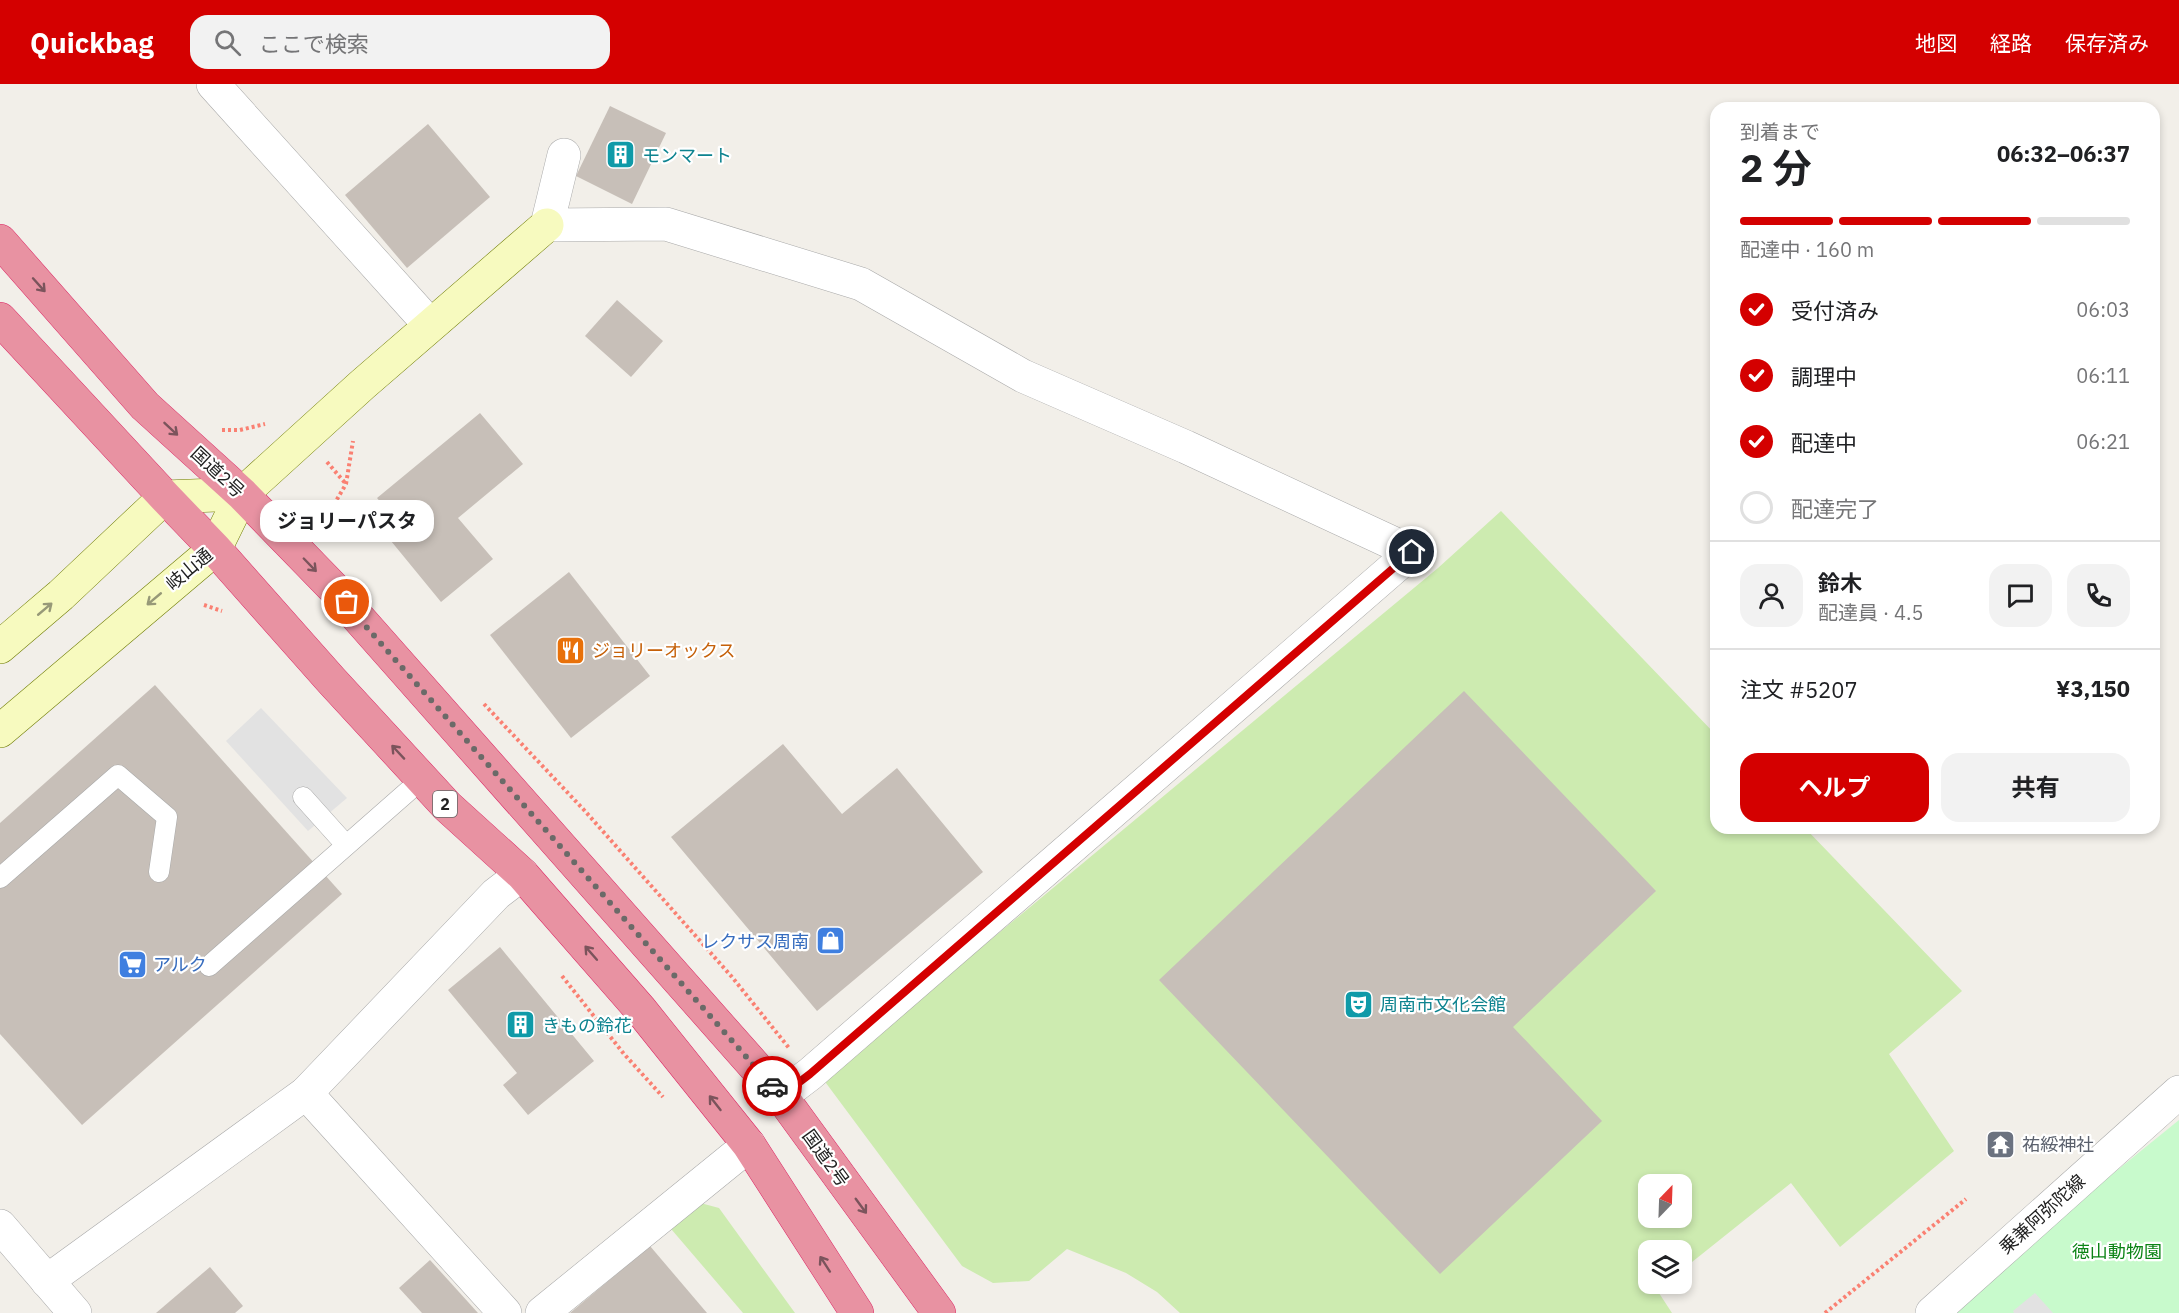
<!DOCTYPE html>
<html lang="ja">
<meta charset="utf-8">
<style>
:root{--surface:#fff;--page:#f2f2f2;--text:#202124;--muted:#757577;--line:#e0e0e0;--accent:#d40000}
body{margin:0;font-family:"IBM Plex Sans","Noto Sans JP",sans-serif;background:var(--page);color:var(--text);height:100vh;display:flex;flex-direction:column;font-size:22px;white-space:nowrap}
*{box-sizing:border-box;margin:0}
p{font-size:20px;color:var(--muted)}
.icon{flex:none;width:33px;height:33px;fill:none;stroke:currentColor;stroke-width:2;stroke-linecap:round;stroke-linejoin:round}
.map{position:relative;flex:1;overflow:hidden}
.panel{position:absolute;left:1710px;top:18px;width:450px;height:732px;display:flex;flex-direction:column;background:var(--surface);border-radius:18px;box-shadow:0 3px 9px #0003}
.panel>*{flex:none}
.needle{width:39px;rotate:23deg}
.fabs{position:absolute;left:1638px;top:1090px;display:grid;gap:12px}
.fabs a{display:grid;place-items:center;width:54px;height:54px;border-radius:12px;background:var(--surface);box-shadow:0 3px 9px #0003;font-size:30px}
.pin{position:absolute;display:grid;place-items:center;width:51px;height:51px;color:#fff;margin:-26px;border:3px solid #fff;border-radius:50%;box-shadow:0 2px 6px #0007}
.courier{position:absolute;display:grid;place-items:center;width:60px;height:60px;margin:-30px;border:4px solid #d40000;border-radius:50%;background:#fff;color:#222;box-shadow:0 2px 8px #0007}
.bubble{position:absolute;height:42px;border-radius:18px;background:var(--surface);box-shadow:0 3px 9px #0003;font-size:20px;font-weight:700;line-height:42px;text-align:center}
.overview em{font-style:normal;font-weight:700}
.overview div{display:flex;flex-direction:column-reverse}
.overview{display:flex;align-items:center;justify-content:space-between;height:102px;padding:0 30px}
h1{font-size:39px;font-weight:700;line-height:45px}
.bar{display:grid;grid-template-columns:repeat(4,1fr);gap:9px 6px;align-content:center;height:72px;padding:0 30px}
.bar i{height:8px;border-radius:4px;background:var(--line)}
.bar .on{background:var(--accent)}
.bar p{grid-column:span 4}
.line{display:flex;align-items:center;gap:15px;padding:0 30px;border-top:2px solid var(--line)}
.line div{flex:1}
.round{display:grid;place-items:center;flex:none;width:63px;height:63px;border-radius:18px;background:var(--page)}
ol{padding:0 30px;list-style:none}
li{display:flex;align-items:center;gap:18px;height:66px}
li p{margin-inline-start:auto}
li .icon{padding:6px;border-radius:50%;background:var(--accent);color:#fff;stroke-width:4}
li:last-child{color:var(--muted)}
li i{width:33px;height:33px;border:3px solid var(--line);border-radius:50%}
.cta{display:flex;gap:12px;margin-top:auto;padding:12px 30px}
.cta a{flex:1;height:69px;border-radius:18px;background:var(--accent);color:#fff;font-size:24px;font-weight:700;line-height:69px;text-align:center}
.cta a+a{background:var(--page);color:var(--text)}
header{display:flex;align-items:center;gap:36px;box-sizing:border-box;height:84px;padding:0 30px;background:var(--accent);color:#fff}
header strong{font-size:28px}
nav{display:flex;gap:33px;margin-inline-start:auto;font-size:21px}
.search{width:420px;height:54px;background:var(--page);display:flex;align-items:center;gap:15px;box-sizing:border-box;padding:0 21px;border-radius:18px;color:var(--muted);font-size:22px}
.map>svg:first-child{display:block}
</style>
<header>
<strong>Quickbag</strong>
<div class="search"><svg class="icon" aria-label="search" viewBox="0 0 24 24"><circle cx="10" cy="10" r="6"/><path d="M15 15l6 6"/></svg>ここで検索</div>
<nav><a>地図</a><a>経路</a><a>保存済み</a></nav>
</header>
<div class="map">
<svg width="2179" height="1229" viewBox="0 0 2179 1229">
<rect width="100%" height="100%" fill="#f2efe9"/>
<g fill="#cdebb0" fill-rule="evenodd">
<path d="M1501,427L1716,651V744H1805L1962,907L1889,970L1954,1067L1840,1163L1791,1099L1682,1186V1167H1648V1200H1664L1657,1206L1672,1229H1180L1157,1208L1126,1189L1067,1165L1029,1197L993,1199L962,1182L823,995L1438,484ZM1648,1101H1682V1134H1648Z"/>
<polygon points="693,1117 719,1124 795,1229 743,1229 660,1132"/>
</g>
<polygon fill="#c8facc" points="2179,1036 2179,1229 1941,1229"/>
<g fill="#e2e2e2">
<polygon points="261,624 347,714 308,747 226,657"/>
<polygon points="2035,1209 2053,1229 2014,1229 2013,1227"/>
</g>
<g fill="#c7bfb8">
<polygon points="610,22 666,49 632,120 576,92"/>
<polygon points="428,40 490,113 407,184 345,111"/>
<polygon points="617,216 663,257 631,293 585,252"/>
<polygon points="480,329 523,380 458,434 493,475 441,518 382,446 395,436 377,414"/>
<polygon points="569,488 650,592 571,654 490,551"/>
<polygon points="155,601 342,810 82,1041 0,950 0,739"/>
<polygon points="1464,607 1656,807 1513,943 1602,1037 1440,1190 1159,896"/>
<polygon points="783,660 842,730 897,684 983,788 817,927 671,753"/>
<polygon points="500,863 594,977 528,1031 503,1001 517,989 448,906"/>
<polygon points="650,1162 707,1229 570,1229"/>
<polygon points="430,1176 478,1229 422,1229 399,1204"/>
<polygon points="210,1183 243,1222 235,1229 156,1229"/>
</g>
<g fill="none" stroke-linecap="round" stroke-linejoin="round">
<defs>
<g id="lane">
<polyline points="303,713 346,761"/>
<polyline points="0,794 118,691 167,733 159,788"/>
<polyline points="209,882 422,695"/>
</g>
<g id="street">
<polyline points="213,0 430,241"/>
<polyline points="564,71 547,141 666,140 861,200 1023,292 1186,363 1412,468 810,990 781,1012"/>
<polyline points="306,1009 505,1229"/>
<polyline points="0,1142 75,1229"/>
<polyline points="47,1197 306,1009 496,810 522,790"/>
<polyline points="542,1229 749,1061"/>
<polyline points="1932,1229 2179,1008"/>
</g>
<g id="secondary">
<polyline points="0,563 61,511 165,413 242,410"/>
<polyline points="0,647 215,465 242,410 362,301 547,141"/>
</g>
<g id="highway">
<polyline points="0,157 145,322 242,410 347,518 354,529 781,1012 939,1229"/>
<polyline points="0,235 165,413 215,465 331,596 447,722 522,790 640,925 749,1061 857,1229"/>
</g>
</defs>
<use href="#lane" stroke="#a9a9a9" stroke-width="21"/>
<use href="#street" stroke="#a9a9a9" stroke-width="34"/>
<use href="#secondary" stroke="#707d05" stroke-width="34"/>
<use href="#highway" stroke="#dc2a67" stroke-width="34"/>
<g stroke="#fa8072" stroke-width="4" stroke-dasharray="3 3" stroke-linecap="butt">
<polyline points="222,346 240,346 265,340"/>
<polyline points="327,378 346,400"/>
<polyline points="337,457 334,439 336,417 346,400 353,357"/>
<polyline points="204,521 222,527"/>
<polyline points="484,620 584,726 732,893 789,964"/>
<polyline points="562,892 624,970 663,1013"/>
<polyline points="1825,1229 1966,1115"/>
</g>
<use href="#lane" stroke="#fff" stroke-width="20"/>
<use href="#street" stroke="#fff" stroke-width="33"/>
<use href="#secondary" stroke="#f7fabf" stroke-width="33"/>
<use href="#highway" stroke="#e892a2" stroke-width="33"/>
</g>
<defs><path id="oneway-shaft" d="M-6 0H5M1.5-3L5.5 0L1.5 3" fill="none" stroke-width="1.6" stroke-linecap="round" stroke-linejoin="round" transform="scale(1.5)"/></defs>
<g stroke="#7b545c">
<use href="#oneway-shaft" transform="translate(39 201) rotate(48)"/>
<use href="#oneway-shaft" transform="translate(171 345) rotate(43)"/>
<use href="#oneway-shaft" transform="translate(310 481) rotate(46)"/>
<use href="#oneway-shaft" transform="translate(398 668) rotate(-133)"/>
<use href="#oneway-shaft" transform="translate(591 869) rotate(-131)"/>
<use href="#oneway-shaft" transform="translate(715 1019) rotate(-128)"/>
<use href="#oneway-shaft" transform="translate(861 1122) rotate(54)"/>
<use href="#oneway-shaft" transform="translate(825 1180) rotate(-123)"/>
</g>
<g stroke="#979978">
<use href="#oneway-shaft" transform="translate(154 515) rotate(140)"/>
<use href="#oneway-shaft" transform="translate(45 525) rotate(-40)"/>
</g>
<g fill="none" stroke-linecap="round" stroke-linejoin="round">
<polyline stroke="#6b6a68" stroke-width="6" stroke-dasharray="0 10.8" points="347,518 354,529 772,1002"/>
<polyline stroke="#d40000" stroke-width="8" points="772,1002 781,1012 810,990 1412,468"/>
</g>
<defs>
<symbol id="building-square" viewBox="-11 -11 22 22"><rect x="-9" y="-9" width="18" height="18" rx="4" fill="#0f9aa8" stroke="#fff"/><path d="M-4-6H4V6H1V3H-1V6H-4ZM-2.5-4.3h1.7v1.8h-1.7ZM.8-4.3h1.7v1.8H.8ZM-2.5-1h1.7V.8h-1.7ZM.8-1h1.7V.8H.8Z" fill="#fff"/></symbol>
<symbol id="restaurant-square" viewBox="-11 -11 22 22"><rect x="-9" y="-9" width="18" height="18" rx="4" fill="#e8710a" stroke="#fff"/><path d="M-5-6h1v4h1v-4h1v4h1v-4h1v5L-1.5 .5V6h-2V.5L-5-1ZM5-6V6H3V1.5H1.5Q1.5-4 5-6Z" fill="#fff"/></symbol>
<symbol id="shop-square" viewBox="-11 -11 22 22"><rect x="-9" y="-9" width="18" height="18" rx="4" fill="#3f7fe0" stroke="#fff"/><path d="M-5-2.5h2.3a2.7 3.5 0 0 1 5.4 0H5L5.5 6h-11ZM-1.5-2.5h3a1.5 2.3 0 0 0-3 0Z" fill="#fff"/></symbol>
<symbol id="supermarket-square" viewBox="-11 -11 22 22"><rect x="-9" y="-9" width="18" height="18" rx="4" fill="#3f7fe0" stroke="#fff"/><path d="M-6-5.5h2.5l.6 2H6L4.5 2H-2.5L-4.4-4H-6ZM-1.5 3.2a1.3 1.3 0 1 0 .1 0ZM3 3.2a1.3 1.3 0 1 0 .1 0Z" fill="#fff"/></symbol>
<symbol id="theatre-square" viewBox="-11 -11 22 22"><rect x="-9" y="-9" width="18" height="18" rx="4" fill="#0f9aa8" stroke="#fff"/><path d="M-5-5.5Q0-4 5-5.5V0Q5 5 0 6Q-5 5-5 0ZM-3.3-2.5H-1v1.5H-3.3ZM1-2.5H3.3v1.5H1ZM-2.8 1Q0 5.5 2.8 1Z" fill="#fff"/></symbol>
<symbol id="temple-square" viewBox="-11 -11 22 22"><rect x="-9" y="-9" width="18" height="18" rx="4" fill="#6b7280" stroke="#fff"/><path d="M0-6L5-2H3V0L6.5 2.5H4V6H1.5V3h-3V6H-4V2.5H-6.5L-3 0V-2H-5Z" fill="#fff"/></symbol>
</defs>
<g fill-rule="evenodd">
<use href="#building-square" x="604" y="54" width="33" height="33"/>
<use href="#restaurant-square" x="554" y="550" width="33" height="33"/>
<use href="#shop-square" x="814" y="840" width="33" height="33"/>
<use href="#supermarket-square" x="116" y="864" width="33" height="33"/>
<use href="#theatre-square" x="1342" y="904" width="33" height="33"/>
<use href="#building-square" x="504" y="924" width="33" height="33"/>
<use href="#temple-square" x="1984" y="1044" width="33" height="33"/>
</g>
<g text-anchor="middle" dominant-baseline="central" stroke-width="4.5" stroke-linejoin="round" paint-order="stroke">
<rect fill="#fff" stroke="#646464" stroke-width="1.5" x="433" y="707" width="24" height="26" rx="4.5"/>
<g font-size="16" font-weight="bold" fill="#222">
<text x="445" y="720">2</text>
</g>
<g font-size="18" fill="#0d838f" stroke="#fff" text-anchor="start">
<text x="642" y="71">モンマート</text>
<text x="1380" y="920">周南市文化会館</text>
<text x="542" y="941">きもの鈴花</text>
</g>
<g font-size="18" fill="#222" stroke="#fff">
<text transform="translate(218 388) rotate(43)">国道2号</text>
<text transform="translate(189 485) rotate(-40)">岐山通</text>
<text transform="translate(826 1074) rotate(54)">国道2号</text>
<text transform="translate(2042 1130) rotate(-42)">乗兼阿弥陀線</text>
</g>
<g font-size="18" fill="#c56008" stroke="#fff" text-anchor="start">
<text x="592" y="566">ジョリーオックス</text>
</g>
<g font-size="18" fill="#366cbe" stroke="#fff" text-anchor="end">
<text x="809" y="857">レクサス周南</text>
<text x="153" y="880" text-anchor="start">アルク</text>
</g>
<g font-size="18" fill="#5b616d" stroke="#fff" text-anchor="start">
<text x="2022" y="1060">祐綏神社</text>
</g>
<g font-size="18" fill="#0c8416" stroke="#fff">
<text x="2117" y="1167">徳山動物園</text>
</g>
</g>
</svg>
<div class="fabs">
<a><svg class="needle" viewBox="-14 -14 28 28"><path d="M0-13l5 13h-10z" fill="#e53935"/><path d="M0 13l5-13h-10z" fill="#757577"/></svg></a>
<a><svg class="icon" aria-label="layers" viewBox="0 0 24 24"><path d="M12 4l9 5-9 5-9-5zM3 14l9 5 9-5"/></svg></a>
</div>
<div class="pin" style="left:347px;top:518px;background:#ea580c"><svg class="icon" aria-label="bag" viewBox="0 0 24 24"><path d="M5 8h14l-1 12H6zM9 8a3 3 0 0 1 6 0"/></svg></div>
<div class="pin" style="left:1412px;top:468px;background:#1f2937"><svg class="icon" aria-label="home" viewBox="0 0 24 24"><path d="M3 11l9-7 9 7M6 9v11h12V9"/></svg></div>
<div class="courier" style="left:772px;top:1002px"><svg class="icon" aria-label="car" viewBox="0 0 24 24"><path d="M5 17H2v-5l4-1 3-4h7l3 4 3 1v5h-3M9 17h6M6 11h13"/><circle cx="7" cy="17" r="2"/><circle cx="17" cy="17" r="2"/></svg></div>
<div class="bubble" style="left:260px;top:416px;width:174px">ジョリーパスタ</div>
<section class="panel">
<div class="overview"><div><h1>2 分</h1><p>到着まで</p></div><em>06:32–06:37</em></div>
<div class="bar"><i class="on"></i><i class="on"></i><i class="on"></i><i></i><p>配達中 · 160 m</p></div>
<ol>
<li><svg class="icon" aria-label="check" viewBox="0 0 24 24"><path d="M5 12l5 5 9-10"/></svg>受付済み<p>06:03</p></li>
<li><svg class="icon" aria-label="check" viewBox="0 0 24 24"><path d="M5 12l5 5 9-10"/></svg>調理中<p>06:11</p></li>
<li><svg class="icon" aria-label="check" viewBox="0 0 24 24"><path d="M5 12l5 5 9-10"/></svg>配達中<p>06:21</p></li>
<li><i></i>配達完了</li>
</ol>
<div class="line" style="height:108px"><a class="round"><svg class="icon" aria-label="person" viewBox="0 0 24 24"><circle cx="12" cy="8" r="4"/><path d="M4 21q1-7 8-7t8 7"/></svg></a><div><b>鈴木</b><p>配達員 · 4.5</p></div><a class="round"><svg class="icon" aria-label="chat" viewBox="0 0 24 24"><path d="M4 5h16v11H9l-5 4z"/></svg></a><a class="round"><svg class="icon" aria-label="phone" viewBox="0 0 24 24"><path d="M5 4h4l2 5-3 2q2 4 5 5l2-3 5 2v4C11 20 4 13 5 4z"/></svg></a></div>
<div class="line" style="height:78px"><div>注文 #5207</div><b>¥3,150</b></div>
<div class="cta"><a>ヘルプ</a><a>共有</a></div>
</section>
</div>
